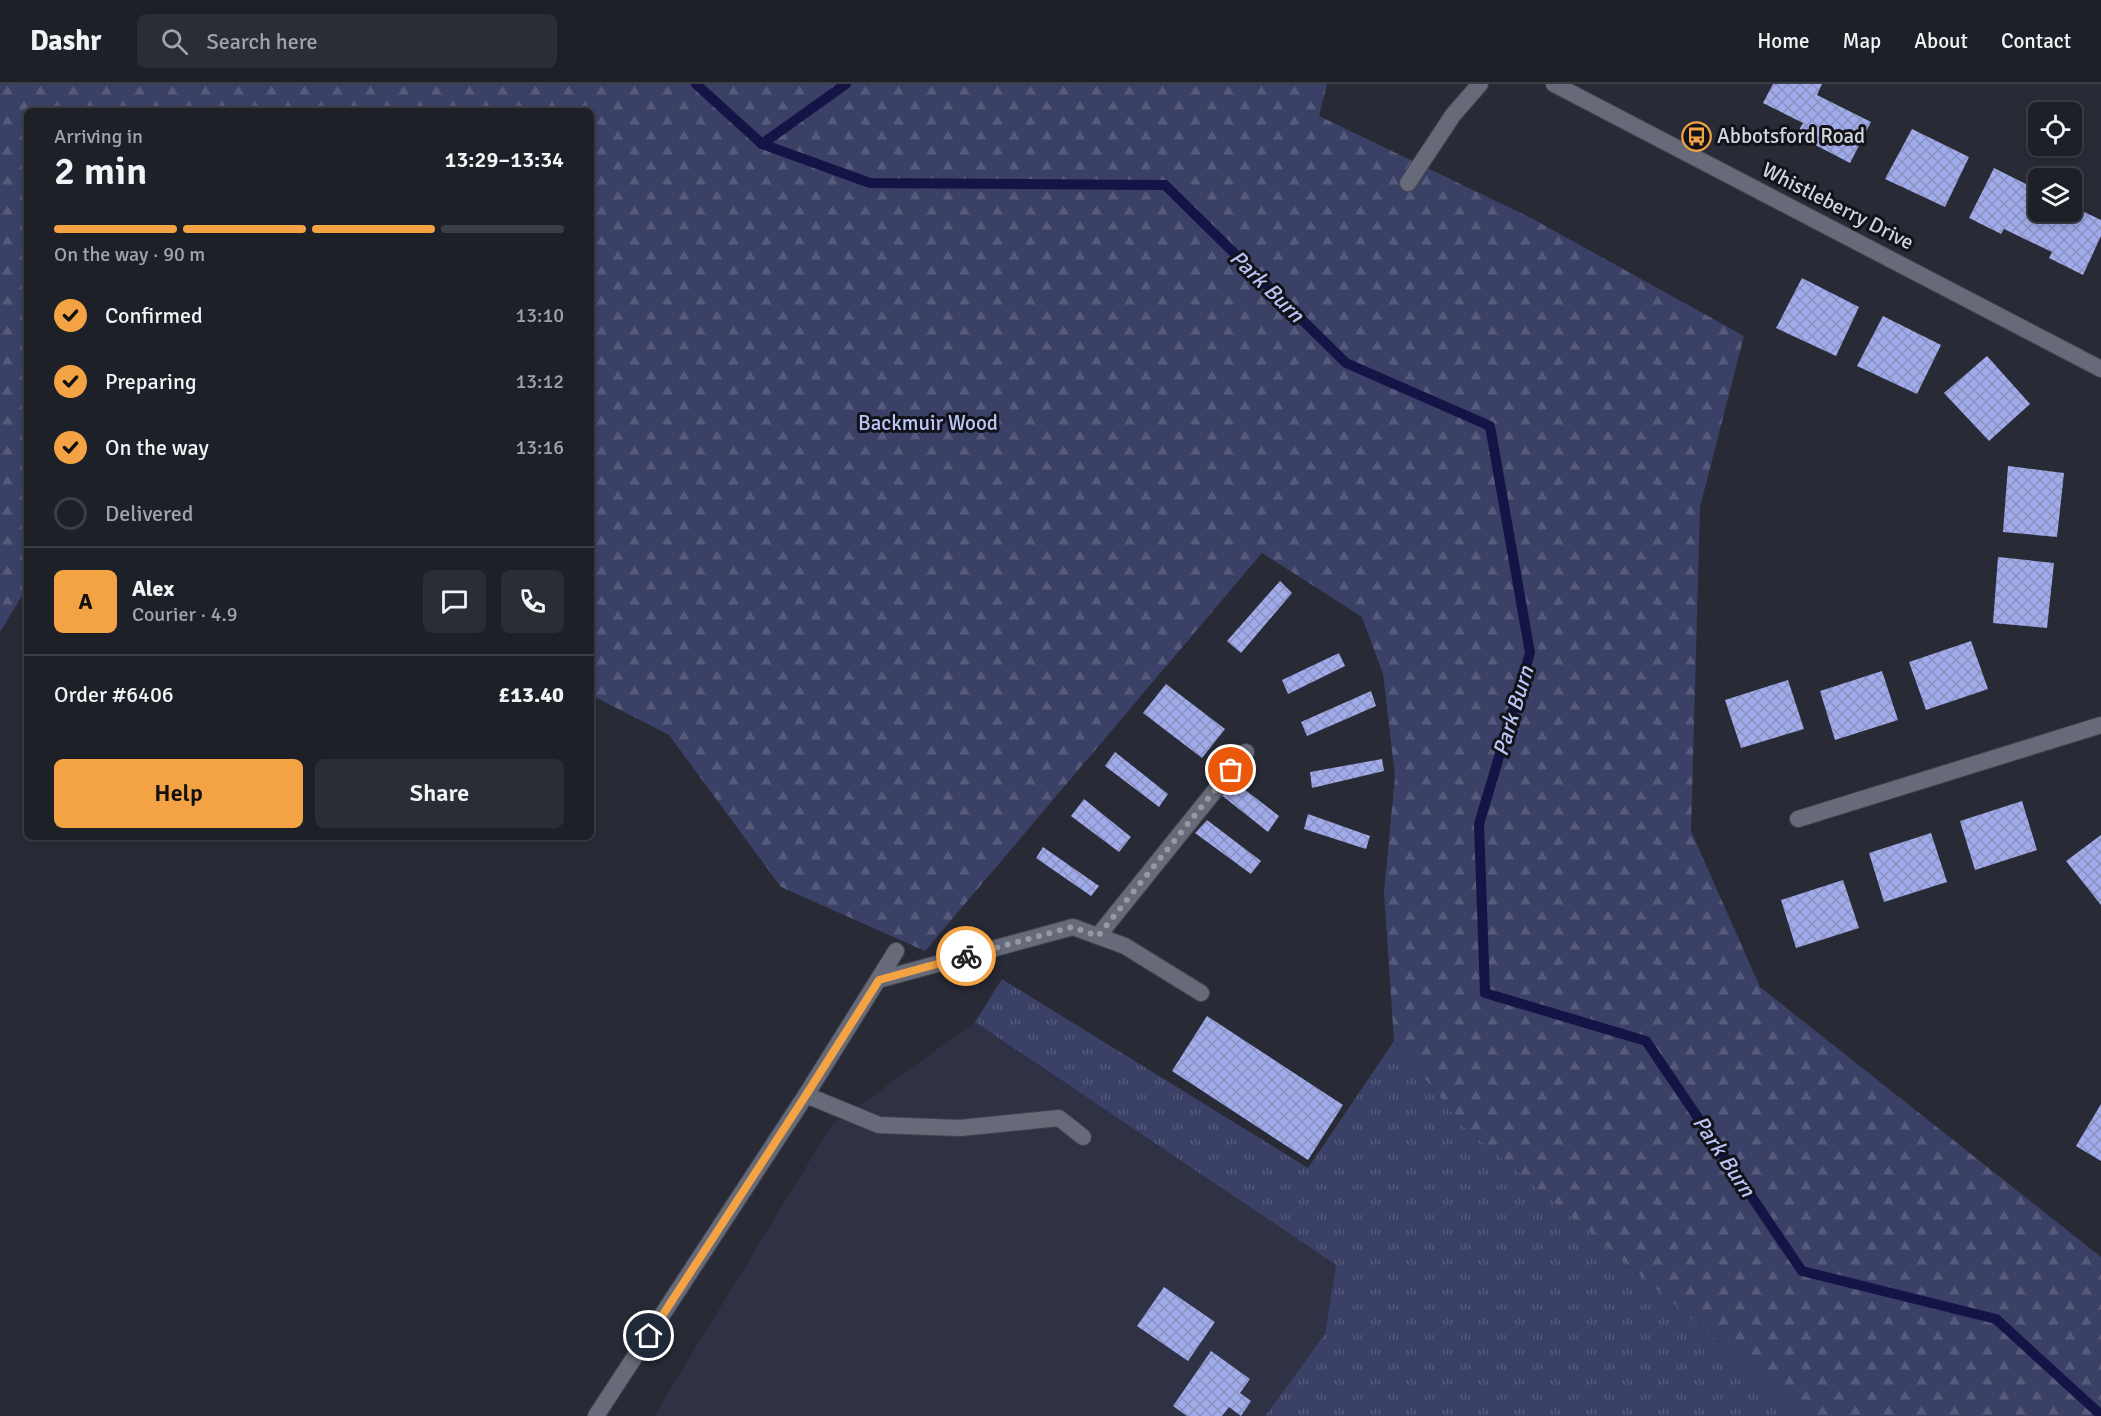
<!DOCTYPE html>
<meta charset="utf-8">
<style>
:root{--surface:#1e2028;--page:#2b2d34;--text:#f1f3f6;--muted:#a1a3a8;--line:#3c3e45;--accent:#f4a344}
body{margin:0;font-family:Signika,sans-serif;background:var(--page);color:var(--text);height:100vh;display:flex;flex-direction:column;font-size:22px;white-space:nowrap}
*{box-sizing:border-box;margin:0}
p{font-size:20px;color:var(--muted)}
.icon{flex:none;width:33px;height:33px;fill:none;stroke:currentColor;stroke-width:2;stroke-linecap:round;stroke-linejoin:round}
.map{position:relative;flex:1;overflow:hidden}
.sheet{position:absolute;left:24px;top:24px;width:570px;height:732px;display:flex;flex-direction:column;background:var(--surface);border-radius:9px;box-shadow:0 3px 9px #0003,0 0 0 2px var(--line)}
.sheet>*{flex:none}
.fabs{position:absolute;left:2028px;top:18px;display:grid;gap:12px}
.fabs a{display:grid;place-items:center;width:54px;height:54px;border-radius:9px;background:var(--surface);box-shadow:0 3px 9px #0003,0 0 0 2px var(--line);font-size:30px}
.pin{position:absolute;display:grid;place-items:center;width:51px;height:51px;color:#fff;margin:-26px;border:3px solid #fff;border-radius:50%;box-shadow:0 2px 6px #0007}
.courier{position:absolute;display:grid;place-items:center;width:60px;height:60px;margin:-30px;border:4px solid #f4a344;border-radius:50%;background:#fff;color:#222;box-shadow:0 2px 8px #0007}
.headline em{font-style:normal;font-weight:600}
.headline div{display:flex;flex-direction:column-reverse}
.headline{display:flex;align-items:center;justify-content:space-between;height:102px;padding:0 30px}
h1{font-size:39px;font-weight:600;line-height:45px}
.bar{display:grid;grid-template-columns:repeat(4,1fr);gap:9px 6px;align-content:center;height:72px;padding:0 30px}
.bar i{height:8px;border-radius:4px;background:var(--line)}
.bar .selected{background:var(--accent)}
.bar p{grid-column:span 4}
.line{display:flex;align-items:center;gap:15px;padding:0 30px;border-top:2px solid var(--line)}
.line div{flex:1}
.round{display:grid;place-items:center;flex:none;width:63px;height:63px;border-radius:9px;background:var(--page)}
ol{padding:0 30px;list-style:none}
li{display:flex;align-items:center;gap:18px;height:66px}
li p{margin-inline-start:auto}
li .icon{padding:6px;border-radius:50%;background:var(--accent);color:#111;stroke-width:4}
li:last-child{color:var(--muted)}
li i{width:33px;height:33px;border:3px solid var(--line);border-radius:50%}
.action{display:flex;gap:12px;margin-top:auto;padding:12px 30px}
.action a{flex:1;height:69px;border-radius:9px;background:var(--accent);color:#111;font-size:24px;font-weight:600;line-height:69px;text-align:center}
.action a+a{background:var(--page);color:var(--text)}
header{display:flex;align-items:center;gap:36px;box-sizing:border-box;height:84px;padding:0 30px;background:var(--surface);border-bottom:2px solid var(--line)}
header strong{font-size:28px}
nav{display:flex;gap:33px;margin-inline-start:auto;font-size:21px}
.search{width:420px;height:54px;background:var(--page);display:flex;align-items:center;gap:15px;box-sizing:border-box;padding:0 21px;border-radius:9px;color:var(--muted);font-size:22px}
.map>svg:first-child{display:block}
</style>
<header>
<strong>Dashr</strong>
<div class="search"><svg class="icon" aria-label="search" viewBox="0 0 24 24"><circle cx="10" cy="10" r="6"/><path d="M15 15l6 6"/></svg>Search here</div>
<nav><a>Home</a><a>Map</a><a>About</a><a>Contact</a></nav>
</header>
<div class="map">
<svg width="2101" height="1332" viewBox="0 0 2101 1332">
<defs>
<pattern id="grass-tufts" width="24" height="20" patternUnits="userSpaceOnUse" patternTransform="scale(1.5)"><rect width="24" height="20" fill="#3b4066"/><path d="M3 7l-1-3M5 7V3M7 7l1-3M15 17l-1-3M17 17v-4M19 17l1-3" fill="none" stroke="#565b7b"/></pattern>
<pattern id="forest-firs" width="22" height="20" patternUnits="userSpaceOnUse" patternTransform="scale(1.5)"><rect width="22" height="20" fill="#3b4066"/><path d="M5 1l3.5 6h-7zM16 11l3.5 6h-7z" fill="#565b7b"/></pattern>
<pattern id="building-cross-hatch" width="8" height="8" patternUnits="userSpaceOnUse" patternTransform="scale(1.5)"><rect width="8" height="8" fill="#a1abea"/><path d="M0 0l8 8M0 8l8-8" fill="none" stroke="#8890c0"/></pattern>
</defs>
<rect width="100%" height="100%" fill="#282a36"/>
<polygon fill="#2f3244" points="975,938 1336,1181 1325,1250 1265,1332 654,1332 831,1042"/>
<polygon fill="url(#grass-tufts)" points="1002,895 1308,1084 1394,957 1462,1040 1806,1332 1265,1332 1325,1250 1336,1181 975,938"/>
<polygon fill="url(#forest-firs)" points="0,0 1327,0 1319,32 1531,134 1744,252 1700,423 1691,747 1760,903 2101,1173 2101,1332 1806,1332 1462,1040 1394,957 1384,808 1395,693 1383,590 1362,533 1262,469 925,867 781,803 669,651 591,611 591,27 27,27 27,504 0,548"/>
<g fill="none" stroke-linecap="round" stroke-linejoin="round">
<g stroke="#141446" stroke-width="10">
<polyline points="696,0 762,60 870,99 1165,101 1346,279 1490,342 1530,569 1479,740 1485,909 1646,957 1802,1187 1996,1235 2101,1331"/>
<polyline points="762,60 846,0"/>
</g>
</g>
<g fill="url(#building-cross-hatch)">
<polygon points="1773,0 1822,0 1817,11 1871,38 1850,79 1796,51 1803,39 1763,19"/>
<polygon points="1912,45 1969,73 1945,123 1885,95"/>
<polygon points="1994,84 2038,106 2038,128 2072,128 2072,122 2101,136 2101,152 2083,191 2049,174 2052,168 2004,145 2001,150 1969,134"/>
<polygon points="1802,194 1859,223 1836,272 1776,244"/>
<polygon points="1883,232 1941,261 1917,310 1857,282"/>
<polygon points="1987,272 2030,320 1989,357 1944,309"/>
<polygon points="2008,382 2064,389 2057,453 2003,448"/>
<polygon points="1998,473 2054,479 2047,544 1993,539"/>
<polygon points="1280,497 1292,509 1241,569 1227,557"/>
<polygon points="1971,557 1988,605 1926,626 1909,578"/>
<polygon points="1339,569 1345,582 1288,610 1282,596"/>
<polygon points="1882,587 1898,636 1835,656 1820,607"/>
<polygon points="1788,596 1804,645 1741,664 1725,616"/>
<polygon points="1166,600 1225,645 1202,674 1143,629"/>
<polygon points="1371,607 1376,622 1307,652 1301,638"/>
<polygon points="1115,668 1168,710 1159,723 1105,682"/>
<polygon points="1382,675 1384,687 1312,704 1310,688"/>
<polygon points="1231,695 1279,732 1268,748 1220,710"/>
<polygon points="1084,715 1131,753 1119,768 1071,732"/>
<polygon points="2022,717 2037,766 1975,786 1960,737"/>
<polygon points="1308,730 1370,752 1366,765 1304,745"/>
<polygon points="1207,736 1261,777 1251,790 1195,749"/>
<polygon points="1931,749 1947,798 1884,818 1869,769"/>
<polygon points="2101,751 2101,821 2066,777"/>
<polygon points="1043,763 1099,802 1091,812 1036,774"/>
<polygon points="1843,796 1859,844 1796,864 1781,816"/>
<polygon points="1207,932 1343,1021 1308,1076 1172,987"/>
<polygon points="2101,1020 2101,1077 2076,1062"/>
<polygon points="1164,1203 1215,1238 1188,1277 1137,1242"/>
<polygon points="1211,1267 1250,1295 1240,1309 1251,1317 1241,1332 1229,1323 1222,1332 1187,1332 1173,1322"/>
</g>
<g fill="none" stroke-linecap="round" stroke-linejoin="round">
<defs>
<g id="service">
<polyline points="1098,852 1246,668"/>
<polyline points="878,896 1073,843 1125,862 1201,909"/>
<polyline points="806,1011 879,1041 960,1044 1059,1034 1083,1053"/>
<polyline points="596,1332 806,1011 896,867"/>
</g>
<g id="minor">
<polyline points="1554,0 2101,285"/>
<polyline points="1408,99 1453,31 1480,0"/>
<polyline points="1798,735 2101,641"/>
</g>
</defs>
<use href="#service" stroke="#43454f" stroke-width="18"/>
<use href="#minor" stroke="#43454f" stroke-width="18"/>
<use href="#service" stroke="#676a78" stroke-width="16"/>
<use href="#minor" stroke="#676a78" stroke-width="16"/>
</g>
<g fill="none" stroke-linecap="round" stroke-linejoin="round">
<polyline stroke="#9698a2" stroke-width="6" stroke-dasharray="0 10.8" points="966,872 1072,843 1098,852 1231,686"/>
<polyline stroke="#f4a344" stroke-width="8" points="649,1252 806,1011 879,896 966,872"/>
</g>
<defs>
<symbol id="bus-ring" viewBox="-11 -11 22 22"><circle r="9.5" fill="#121319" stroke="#f4a344" stroke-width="1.5"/><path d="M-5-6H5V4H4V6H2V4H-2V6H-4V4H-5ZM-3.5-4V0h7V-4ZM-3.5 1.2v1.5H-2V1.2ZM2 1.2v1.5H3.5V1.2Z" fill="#f4a344"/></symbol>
</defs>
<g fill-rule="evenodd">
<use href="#bus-ring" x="1680" y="36" width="33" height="33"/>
</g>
<g text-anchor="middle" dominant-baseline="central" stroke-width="6" stroke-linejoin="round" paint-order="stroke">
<g font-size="21" fill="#d2d4dc" stroke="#121319" text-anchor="start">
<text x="1717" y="52">Abbotsford Road</text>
</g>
<g font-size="21" fill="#d2d4dc" stroke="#121319">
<text transform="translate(1838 122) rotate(27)">Whistleberry Drive</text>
</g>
<g font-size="21" fill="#bbc5f8" stroke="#121319">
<text x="928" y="339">Backmuir Wood</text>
</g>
<g font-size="22" font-style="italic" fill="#bac3f6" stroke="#121319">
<text transform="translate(1267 202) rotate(44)">Park Burn</text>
<text transform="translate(1513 627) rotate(-73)">Park Burn</text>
<text transform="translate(1724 1072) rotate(56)">Park Burn</text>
</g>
</g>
</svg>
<div class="fabs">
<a><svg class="icon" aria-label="locate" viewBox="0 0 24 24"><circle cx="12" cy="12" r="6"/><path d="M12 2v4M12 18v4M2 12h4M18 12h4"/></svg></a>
<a><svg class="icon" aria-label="layers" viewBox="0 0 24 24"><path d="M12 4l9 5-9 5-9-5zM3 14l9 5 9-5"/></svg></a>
</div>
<div class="pin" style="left:1231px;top:686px;background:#ea580c"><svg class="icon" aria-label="bag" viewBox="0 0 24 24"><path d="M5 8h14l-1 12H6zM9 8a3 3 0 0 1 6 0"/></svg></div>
<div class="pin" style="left:649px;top:1252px;background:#1f2937"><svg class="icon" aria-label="home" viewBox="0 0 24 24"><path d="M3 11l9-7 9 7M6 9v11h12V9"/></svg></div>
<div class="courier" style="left:966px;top:872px"><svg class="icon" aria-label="bike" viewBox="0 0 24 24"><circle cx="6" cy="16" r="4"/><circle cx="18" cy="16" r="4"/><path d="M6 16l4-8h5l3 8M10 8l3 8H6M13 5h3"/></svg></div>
<section class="sheet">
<div class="headline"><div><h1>2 min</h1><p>Arriving in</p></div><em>13:29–13:34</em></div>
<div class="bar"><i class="selected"></i><i class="selected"></i><i class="selected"></i><i></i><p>On the way · 90 m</p></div>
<ol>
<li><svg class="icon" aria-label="check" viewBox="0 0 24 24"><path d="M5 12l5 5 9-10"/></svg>Confirmed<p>13:10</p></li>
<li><svg class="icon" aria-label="check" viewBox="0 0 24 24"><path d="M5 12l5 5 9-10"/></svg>Preparing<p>13:12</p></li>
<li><svg class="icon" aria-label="check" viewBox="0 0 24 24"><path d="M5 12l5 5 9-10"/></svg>On the way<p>13:16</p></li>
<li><i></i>Delivered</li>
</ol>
<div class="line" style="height:108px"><b class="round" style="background:var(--accent);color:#111">A</b><div><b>Alex</b><p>Courier · 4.9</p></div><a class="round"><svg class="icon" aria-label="chat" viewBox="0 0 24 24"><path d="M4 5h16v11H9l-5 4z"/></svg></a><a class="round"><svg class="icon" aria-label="phone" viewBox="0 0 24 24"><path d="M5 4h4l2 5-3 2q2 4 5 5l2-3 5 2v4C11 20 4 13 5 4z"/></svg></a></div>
<div class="line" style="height:78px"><div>Order #6406</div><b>£13.40</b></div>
<div class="action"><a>Help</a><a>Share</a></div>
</section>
</div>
